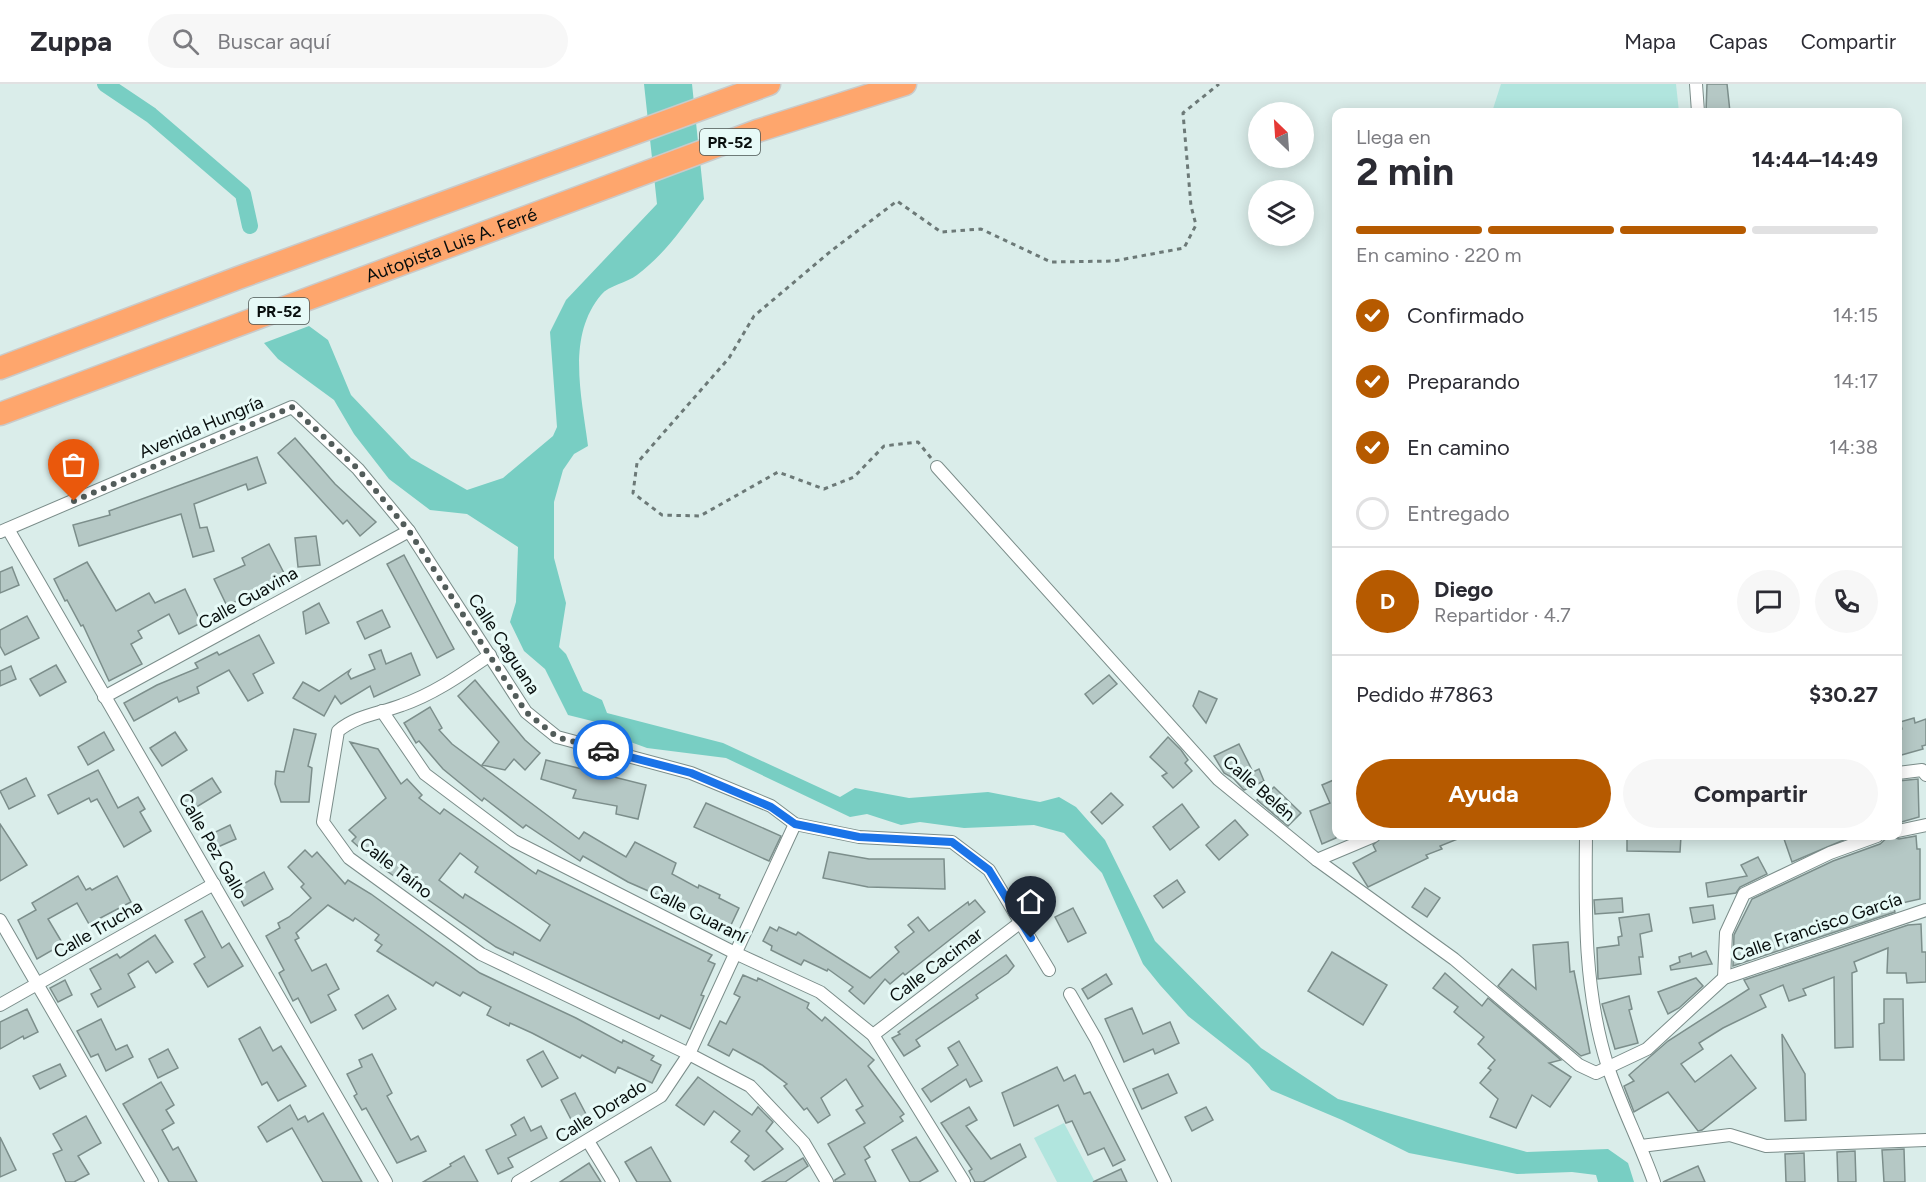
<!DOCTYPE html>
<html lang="es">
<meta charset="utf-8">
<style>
:root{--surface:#fff;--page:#f7f7f7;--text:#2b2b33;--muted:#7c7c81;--line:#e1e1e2;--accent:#b65a00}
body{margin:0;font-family:Figtree,sans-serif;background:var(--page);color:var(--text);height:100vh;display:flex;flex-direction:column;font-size:22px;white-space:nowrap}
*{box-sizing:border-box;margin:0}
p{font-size:20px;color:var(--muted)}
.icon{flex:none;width:33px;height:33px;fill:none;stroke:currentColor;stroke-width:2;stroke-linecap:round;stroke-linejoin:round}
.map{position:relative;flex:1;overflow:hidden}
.panel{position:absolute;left:1332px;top:24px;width:570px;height:732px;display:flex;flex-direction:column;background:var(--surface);border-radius:12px;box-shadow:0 3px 15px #0003}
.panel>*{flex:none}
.needle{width:39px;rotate:335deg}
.controls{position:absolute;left:1248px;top:18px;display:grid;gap:12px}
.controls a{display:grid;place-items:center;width:66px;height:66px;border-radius:50%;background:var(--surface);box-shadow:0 3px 15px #0003;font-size:30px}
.pin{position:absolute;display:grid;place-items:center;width:51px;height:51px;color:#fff;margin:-62px -26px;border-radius:50% 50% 50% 0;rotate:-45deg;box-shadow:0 0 6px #0007}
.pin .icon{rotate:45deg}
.courier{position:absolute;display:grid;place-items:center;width:60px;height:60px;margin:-30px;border:4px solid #1a73e8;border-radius:50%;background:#fff;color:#222;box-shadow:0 2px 8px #0007}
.head em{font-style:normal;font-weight:700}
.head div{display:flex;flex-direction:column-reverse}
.head{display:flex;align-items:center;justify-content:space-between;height:102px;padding:0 24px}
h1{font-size:39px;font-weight:700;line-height:45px}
.bar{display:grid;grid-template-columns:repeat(4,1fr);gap:9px 6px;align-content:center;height:72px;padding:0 24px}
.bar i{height:8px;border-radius:4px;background:var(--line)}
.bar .active{background:var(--accent)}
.bar p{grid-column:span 4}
.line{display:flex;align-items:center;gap:15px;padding:0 24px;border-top:2px solid var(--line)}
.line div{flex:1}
.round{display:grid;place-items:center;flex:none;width:63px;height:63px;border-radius:32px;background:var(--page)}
ol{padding:0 24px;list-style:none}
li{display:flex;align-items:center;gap:18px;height:66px}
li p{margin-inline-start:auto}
li .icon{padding:6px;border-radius:50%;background:var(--accent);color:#fff;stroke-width:4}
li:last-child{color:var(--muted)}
li i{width:33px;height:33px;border:3px solid var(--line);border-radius:50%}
.action{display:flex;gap:12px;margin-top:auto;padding:12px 24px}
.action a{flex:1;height:69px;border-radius:36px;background:var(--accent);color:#fff;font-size:24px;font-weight:700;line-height:69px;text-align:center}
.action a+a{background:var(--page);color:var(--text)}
header{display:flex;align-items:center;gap:36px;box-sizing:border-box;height:84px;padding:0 30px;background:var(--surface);border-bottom:2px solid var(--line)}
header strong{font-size:28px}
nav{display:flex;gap:33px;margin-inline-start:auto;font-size:21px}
.search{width:420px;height:54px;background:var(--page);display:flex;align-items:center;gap:15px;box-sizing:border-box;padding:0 21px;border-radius:33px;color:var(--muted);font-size:22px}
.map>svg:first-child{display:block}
</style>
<header>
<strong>Zuppa</strong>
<div class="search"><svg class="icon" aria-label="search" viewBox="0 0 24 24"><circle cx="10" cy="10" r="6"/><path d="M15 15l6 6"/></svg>Buscar aquí</div>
<nav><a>Mapa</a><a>Capas</a><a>Compartir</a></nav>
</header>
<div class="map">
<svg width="1926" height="1098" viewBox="0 0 1926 1098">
<rect width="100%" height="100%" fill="#daedea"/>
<g fill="#b1e5de">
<polygon points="1501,0 1676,0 1679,28 1492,28"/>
<polygon points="1064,1039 1095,1098 1057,1098 1034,1054"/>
</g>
<path fill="#78cec3" d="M644,0H692L704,115C683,143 665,170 637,191C627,199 609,201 601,211C566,253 582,313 588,362L574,370L563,386L554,418V474L566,519L559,563L566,570L583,607L602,616L607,629L723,659L840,713L855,704L909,714L988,708L1040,718L1059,713L1076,723L1105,756L1155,857L1261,964L1338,1015L1527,1068L1608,1065L1628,1079L1634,1098H1598L1596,1091L1572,1088L1517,1090L1409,1069L1342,1036L1271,1006L1249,980L1188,932L1160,901L1143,880L1102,789L1064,749L1034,741L964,744L920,738L901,741L867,730L850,733L726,674L647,664L625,656L600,639L568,631L545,585L524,567L510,538L516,518L518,463L467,430L430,426L389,395L354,350L334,316L278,275L264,259L309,242L328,256L351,311L411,374L467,406L503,394L553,352L557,343L550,248L566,216L657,120Z"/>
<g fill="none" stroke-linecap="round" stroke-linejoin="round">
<polyline stroke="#78cec3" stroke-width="16" points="105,0 151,31 243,110 250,142"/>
</g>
<g fill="#b5c8c5" stroke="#7c8e8b" stroke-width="1.5" fill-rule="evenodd">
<polygon points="1707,0 1727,0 1730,28 1706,28"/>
<polygon points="295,354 335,400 376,438 360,452 347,436 343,440 278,369"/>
<polygon points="257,373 266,399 248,406 246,400 194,420 200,444 207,443 214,467 193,473 181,430 79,462 73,441 110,431 109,427"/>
<polygon points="316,452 320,481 298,483 295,454"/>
<polygon points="269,460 286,493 227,522 214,495 245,481 242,474"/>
<polygon points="404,471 454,565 437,574 387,480"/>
<polygon points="87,478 116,527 149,509 155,519 185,505 201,539 179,550 169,530 138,547 142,554 131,560 142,580 109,597 83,541 81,542 67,516 65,517 54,495"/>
<polygon points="12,483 19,501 0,509 0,488"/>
<polygon points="319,519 329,539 306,550 303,528"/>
<polygon points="382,526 390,543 365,555 357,538"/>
<polygon points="27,532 39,554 5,571 0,562 0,546"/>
<polygon points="259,551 274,579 253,590 263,609 248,617 229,586 197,603 199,609 179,618 177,613 134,637 124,619 157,601 198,584 195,579 217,568 219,571"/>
<polygon points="381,566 386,580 411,569 420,591 374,613 370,602 341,620 335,612 324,632 293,614 303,598 319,607 350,586 348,590 351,595 375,585 369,571"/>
<polygon points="56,581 66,598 40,612 30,595"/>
<polygon points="11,582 16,595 0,602 0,587"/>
<polygon points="1109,591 1117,600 1093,620 1085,610"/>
<polygon points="475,596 525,656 540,669 525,686 514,675 505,686 482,681 499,658 458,612"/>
<polygon points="1199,607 1217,615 1206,639 1193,622"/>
<polygon points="430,623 442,644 439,646 452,660 579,755 584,748 626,773 635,758 676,779 672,790 698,804 699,801 720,811 719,814 739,824 730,843 628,798 583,772 580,777 526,741 523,744 484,714 482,717 443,685 419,657 416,659 404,639"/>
<polygon points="1914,634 1915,639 1926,635 1926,661 1922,662 1923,665 1898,672 1898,646 1902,645 1900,638"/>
<polygon points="294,645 316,650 308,682 312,684 309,718 281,718 275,700 276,687 284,688"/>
<polygon points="104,648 114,666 88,681 78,663"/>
<polygon points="175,648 187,666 162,682 150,664"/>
<polygon points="1168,653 1181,666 1188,676 1185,679 1192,687 1173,704 1162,692 1167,689 1150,673"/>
<path d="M350,658L378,665L401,700L407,695L422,711L419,714L440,730L444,725L536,790L538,786L712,871L708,877L715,880L701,911L704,912L690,945L661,931L659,935L514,868L513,871L496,863L381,783L352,757L356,753L349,746L386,714ZM460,769L478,783L475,788L550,841L540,857L465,810L463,814L439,796Z"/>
<polygon points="1239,660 1253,688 1259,685 1264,697 1244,706 1233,694 1224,689 1214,672"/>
<polygon points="546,676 646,701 638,735 616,730 617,722 573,714 576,706 541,695"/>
<polygon points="98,686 118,724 138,713 145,725 140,728 151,747 124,763 97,715 91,718 89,714 58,730 48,711"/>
<polygon points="26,694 35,712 9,725 0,707"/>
<polygon points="212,694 221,708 190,727 181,713"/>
<polygon points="1336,695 1336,754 1322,760 1310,727 1330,719 1322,701"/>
<polygon points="1918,695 1919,733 1898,739 1898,697"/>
<polygon points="1274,703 1301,729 1288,742 1257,716 1267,704 1269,708"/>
<polygon points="1111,709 1123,721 1102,740 1091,728"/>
<polygon points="706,719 781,752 769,777 694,743"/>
<polygon points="1182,720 1199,743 1170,766 1153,743"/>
<polygon points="1235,736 1248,751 1219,776 1206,761"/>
<polygon points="0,740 27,781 0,797"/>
<polygon points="230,741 236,755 211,766 205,753"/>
<polygon points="1382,752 1465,752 1440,762 1442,765 1426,771 1428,774 1368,803 1353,779 1376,767 1373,761"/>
<polygon points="1627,752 1681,752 1680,768 1627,767"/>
<polygon points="1783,752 1851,752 1851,753 1792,778"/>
<polygon points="1889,752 1899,755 1916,752 1917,765 1920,765 1920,815 1893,821 1895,828 1733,882 1734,851 1752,815 1833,777 1880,760"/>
<polygon points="305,766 312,773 317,768 345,800 348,796 371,810 480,889 576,934 622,959 623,956 654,972 651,976 661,981 652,999 618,983 615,989 582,971 580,974 532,949 510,939 509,942 487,931 491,923 463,908 460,912 436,898 433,902 377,867 382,861 375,856 379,851 355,834 353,837 328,821 296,849 299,854 295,856 312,887 326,880 339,905 328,911 336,926 311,939 298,914 293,917 279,889 284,886 266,852 280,844 278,839 289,833 311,814 301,803 304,800 288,783"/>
<polygon points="829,768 869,775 944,775 945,805 868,803 823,794"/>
<polygon points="1758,773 1767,790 1740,803 1736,809 1708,813 1706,799 1747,792 1741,781"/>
<polygon points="264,788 273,805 244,822 235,805"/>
<polygon points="78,792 86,806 90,804 92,806 117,792 131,818 89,840 77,819 48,835 63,860 37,875 18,836 36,826 32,819"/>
<polygon points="1177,796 1185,808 1163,824 1154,812"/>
<polygon points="1425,804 1440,814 1427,833 1412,823"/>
<polygon points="1622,814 1623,828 1595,830 1594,816"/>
<polygon points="975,816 985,828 905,891 903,889 890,900 885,895 864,920 849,907 853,903 828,885 827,887 804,876 801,881 771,866 772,862 763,857 770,843 777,847 779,843 796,851 798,848 870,894 899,868 895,863 914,848 908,841 918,833 929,847 968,818 969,821"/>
<polygon points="1713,821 1715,835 1693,839 1690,824"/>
<polygon points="1073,824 1086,849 1068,858 1055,833"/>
<polygon points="202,827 222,864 229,859 243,882 208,903 194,880 205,873 185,836"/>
<polygon points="1649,830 1652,847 1640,850 1643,873 1639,873 1641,890 1598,895 1597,864 1619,861 1618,853 1622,852 1619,834"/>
<polygon points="1921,840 1922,868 1926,868 1926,898 1907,899 1906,889 1887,889 1888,864 1854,878 1857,887 1852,889 1853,963 1835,964 1834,893 1803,905 1806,911 1789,917 1783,901 1760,911 1766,923 1723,944 1699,959 1703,965 1681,980 1695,998 1731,971 1756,1004 1702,1046 1698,1047 1668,1008 1634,1028 1624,1002 1634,997 1629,991 1668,957 1749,905 1744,896 1908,841"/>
<polygon points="155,851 173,878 156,889 148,877 128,890 135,903 98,923 91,910 101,905 90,885 117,870 120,874"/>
<polygon points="1568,858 1570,888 1574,887 1590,969 1581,972 1498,902 1512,885 1536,905 1533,861"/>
<polygon points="1706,867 1712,880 1671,886 1670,882 1680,878 1679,873 1691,869 1692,873"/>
<polygon points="1332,868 1387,901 1363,941 1308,907"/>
<polygon points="1006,871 1014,882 1008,889 976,911 978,914 916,956 920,962 904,972 892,954 900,950 898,948"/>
<polygon points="1445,889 1482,922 1488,914 1561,976 1549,979 1571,993 1550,1023 1532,1011 1516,1044 1490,1033 1498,1015 1480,999 1491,986 1488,984 1495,976 1478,960 1484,953 1454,928 1458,923 1433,904"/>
<polygon points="1106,890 1112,900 1088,915 1082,905"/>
<polygon points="743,891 757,897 758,894 809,919 807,924 822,937 825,933 874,976 868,982 904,1030 900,1033 903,1037 864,1063 870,1073 865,1076 876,1098 835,1098 835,1096 845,1090 828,1060 865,1039 856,1026 863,1022 846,995 821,1014 830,1031 818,1039 807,1024 804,1026 784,1002 787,1000 762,981 733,965 729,972 708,961 720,937 726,940 740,913 734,910"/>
<polygon points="1696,894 1703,902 1679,924 1668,930 1658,908"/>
<polygon points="65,896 72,911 58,918 50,904"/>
<polygon points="388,911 396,925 363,945 355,931"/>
<polygon points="1629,912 1632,925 1629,926 1638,959 1615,965 1602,920"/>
<polygon points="1884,915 1903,915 1904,976 1880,976 1879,940 1884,939"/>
<polygon points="1132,924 1143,950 1170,938 1179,959 1155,970 1153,965 1124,978 1105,935"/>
<polygon points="27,925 38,948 24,955 23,952 0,965 0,938"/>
<polygon points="101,935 116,966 127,961 133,973 106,987 98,970 91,973 77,947"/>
<polygon points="260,943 273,967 281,962 306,1002 278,1017 267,998 262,1001 239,955"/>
<polygon points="1782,950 1805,990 1806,1036 1785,1037"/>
<polygon points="959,957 982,997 970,1003 966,995 931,1018 922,1005 958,981 948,964"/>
<polygon points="168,965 178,984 158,994 149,975"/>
<polygon points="543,967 558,994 542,1003 527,976"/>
<polygon points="372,970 392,1009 387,1012 411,1056 418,1052 426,1067 397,1079 366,1024 362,1026 354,1012 357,1010 347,990 362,983 359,976"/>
<polygon points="60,980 66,992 40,1005 33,992"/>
<polygon points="1057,983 1064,997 1075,991 1084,1010 1090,1008 1125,1076 1113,1082 1104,1064 1088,1071 1072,1037 1066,1039 1058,1021 1014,1042 1002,1009"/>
<polygon points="1168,990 1177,1009 1142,1025 1133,1005"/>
<polygon points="698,993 752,1031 758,1023 773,1038 766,1047 783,1065 754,1086 745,1077 749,1072 731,1058 740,1047 714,1027 704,1041 676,1021"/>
<polygon points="161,998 174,1021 166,1026 174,1039 162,1046 173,1066 178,1063 197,1098 169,1098 123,1020"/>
<polygon points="575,1009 589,1036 575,1043 561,1016"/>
<polygon points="290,1021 298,1036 305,1032 308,1038 323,1029 362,1098 323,1098 292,1044 267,1058 258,1043"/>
<polygon points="969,1023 977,1036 966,1042 991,1075 1020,1060 1026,1073 983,1098 975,1098 969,1087 972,1085 941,1039"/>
<polygon points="1206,1023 1213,1036 1192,1047 1185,1033"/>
<polygon points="86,1032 101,1059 78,1072 89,1090 74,1098 66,1098 53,1070 62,1066 53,1050"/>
<polygon points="524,1033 531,1047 541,1042 547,1054 508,1074 513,1083 498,1090 486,1066 516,1051 511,1041"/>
<polygon points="0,1053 16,1086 0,1093"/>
<polygon points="916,1053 938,1087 919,1098 910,1098 892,1066"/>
<polygon points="651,1063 671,1098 637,1098 625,1078"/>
<polygon points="1904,1065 1905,1098 1884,1098 1882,1066"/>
<polygon points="1855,1067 1856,1098 1838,1098 1837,1068"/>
<polygon points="1804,1069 1805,1098 1786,1098 1785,1070"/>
<polygon points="464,1072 478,1098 423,1098 451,1082 450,1080"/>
<polygon points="803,1074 808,1082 785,1098 762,1098"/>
<polygon points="589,1079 601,1098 560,1098"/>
<polygon points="1698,1082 1705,1098 1663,1098"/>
<polygon points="1121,1085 1127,1098 1093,1098"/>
</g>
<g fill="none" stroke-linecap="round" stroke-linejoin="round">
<defs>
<g id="street">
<polyline points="1696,0 1698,28"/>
<polyline points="937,383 1218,695 1317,776 1454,875 1579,981 1596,989 1647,965 1724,894 1926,826"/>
<polyline points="8,445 386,1098"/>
<polyline points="0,448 292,323 358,385 409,447 526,628 557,653 691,689 771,722 795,740 859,753 952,758 989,786 1049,886"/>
<path d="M490,571C462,590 434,610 402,621C379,630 357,631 338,647L323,738L349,774L481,870L689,970L750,1002L804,1059L827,1098"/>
<polyline points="104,613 409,447"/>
<polyline points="382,627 425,690 514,757 735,869 820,908 873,951 964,1098"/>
<polyline points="1898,689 1922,686 1926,691"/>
<polyline points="1898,747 1926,741"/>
<path d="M1586,752C1585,830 1584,908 1608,983C1621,1022 1640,1059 1654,1098"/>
<polyline points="1317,776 1374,752"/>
<polyline points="0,836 152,1098"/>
<polyline points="1724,894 1726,849 1744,810 1830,769 1877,752"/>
<polyline points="1070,910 1096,955 1165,1098"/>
<polyline points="0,921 214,800"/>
<polyline points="873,951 1021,838"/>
<polyline points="588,1057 613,1098"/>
<polyline points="1641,1062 1730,1051 1766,1062 1926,1056"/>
<polyline points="518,1098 661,1012 689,970 795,740"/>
</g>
<g id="highway">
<polyline points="0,284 238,194 769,0"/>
<path id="s1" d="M0,330L757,47L905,0"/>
</g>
</defs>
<use href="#street" stroke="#7b8d8a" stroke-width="14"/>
<use href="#highway" stroke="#c9caca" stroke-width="25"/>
<polyline stroke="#6c7977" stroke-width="3" stroke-dasharray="4.5 4.5" stroke-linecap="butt" points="931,374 918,358 884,362 854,393 824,405 778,388 700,432 662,431 633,409 637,379 729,274 754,232 831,167 897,117 941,148 981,145 1051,178 1114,177 1184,164 1196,141 1191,122 1183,29 1219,0"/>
<use href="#street" stroke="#fff" stroke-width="12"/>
<use href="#highway" stroke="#fea66d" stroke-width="22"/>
</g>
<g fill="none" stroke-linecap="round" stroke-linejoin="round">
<polyline stroke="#525c5a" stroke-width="6" stroke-dasharray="0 10.8" points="74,417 292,323 358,385 409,447 526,628 557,653 603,666"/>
<polyline stroke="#1a73e8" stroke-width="8" points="603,666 691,689 771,723 795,740 859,753 952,758 989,786 1031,854"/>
</g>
<g text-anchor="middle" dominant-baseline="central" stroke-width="6" stroke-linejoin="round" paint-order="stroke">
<g fill="#e7faf7" stroke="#4b5553" stroke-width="1.5">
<rect x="700" y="45" width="60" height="26" rx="4.5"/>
<rect x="249" y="214" width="60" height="26" rx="4.5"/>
</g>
<g font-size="16" font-weight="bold" fill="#080e0d">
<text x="730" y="58">PR-52</text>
<text x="279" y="227">PR-52</text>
</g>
<g font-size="18" fill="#080e0d" stroke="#e7faf7">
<text stroke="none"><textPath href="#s1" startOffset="482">Autopista Luis A. Ferré</textPath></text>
<text transform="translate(201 343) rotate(-23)">Avenida Hungría</text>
<text transform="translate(248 514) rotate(-29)">Calle Guavina</text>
<text transform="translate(504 560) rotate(57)">Calle Caguana</text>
<text transform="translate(1259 704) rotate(41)">Calle Belén</text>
<text transform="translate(213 762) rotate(60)">Calle Pez Gallo</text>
<text transform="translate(396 784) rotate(38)">Calle Taíno</text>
<text transform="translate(698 830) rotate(27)">Calle Guaraní</text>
<text transform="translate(1817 843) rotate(-19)">Calle Francisco García</text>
<text transform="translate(98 845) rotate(-30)">Calle Trucha</text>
<text transform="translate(936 881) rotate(-37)">Calle Cacimar</text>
<text transform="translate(601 1027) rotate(-32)">Calle Dorado</text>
</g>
</g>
</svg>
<div class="controls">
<a><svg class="needle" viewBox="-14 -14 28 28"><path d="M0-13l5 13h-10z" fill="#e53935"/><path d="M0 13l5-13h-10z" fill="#7c7c81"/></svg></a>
<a><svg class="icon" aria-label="layers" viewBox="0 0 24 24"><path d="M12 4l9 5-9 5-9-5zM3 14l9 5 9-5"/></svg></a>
</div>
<div class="pin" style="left:74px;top:417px;background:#ea580c"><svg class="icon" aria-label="bag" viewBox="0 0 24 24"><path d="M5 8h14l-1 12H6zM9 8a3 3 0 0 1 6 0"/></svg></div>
<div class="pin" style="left:1031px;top:854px;background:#1f2937"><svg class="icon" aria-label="home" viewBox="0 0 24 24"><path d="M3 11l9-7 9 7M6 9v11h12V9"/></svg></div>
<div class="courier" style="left:603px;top:666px"><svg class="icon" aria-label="car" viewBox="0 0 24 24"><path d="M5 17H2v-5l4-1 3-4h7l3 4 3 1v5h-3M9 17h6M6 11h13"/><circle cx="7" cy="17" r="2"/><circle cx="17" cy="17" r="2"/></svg></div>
<section class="panel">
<div class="head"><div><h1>2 min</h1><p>Llega en</p></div><em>14:44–14:49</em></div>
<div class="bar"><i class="active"></i><i class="active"></i><i class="active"></i><i></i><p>En camino · 220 m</p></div>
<ol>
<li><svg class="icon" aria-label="check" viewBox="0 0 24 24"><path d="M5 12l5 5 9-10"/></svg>Confirmado<p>14:15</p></li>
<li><svg class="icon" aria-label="check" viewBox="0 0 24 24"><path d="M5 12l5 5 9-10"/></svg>Preparando<p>14:17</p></li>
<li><svg class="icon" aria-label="check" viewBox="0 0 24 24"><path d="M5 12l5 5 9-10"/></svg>En camino<p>14:38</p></li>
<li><i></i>Entregado</li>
</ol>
<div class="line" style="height:108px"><b class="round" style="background:var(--accent);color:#fff">D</b><div><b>Diego</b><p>Repartidor · 4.7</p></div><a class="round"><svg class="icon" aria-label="chat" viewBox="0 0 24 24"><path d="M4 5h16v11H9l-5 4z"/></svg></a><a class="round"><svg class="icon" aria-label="phone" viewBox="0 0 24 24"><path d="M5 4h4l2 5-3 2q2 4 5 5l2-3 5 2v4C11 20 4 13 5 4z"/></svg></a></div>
<div class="line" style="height:78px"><div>Pedido #7863</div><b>$30.27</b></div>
<div class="action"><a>Ayuda</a><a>Compartir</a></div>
</section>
</div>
